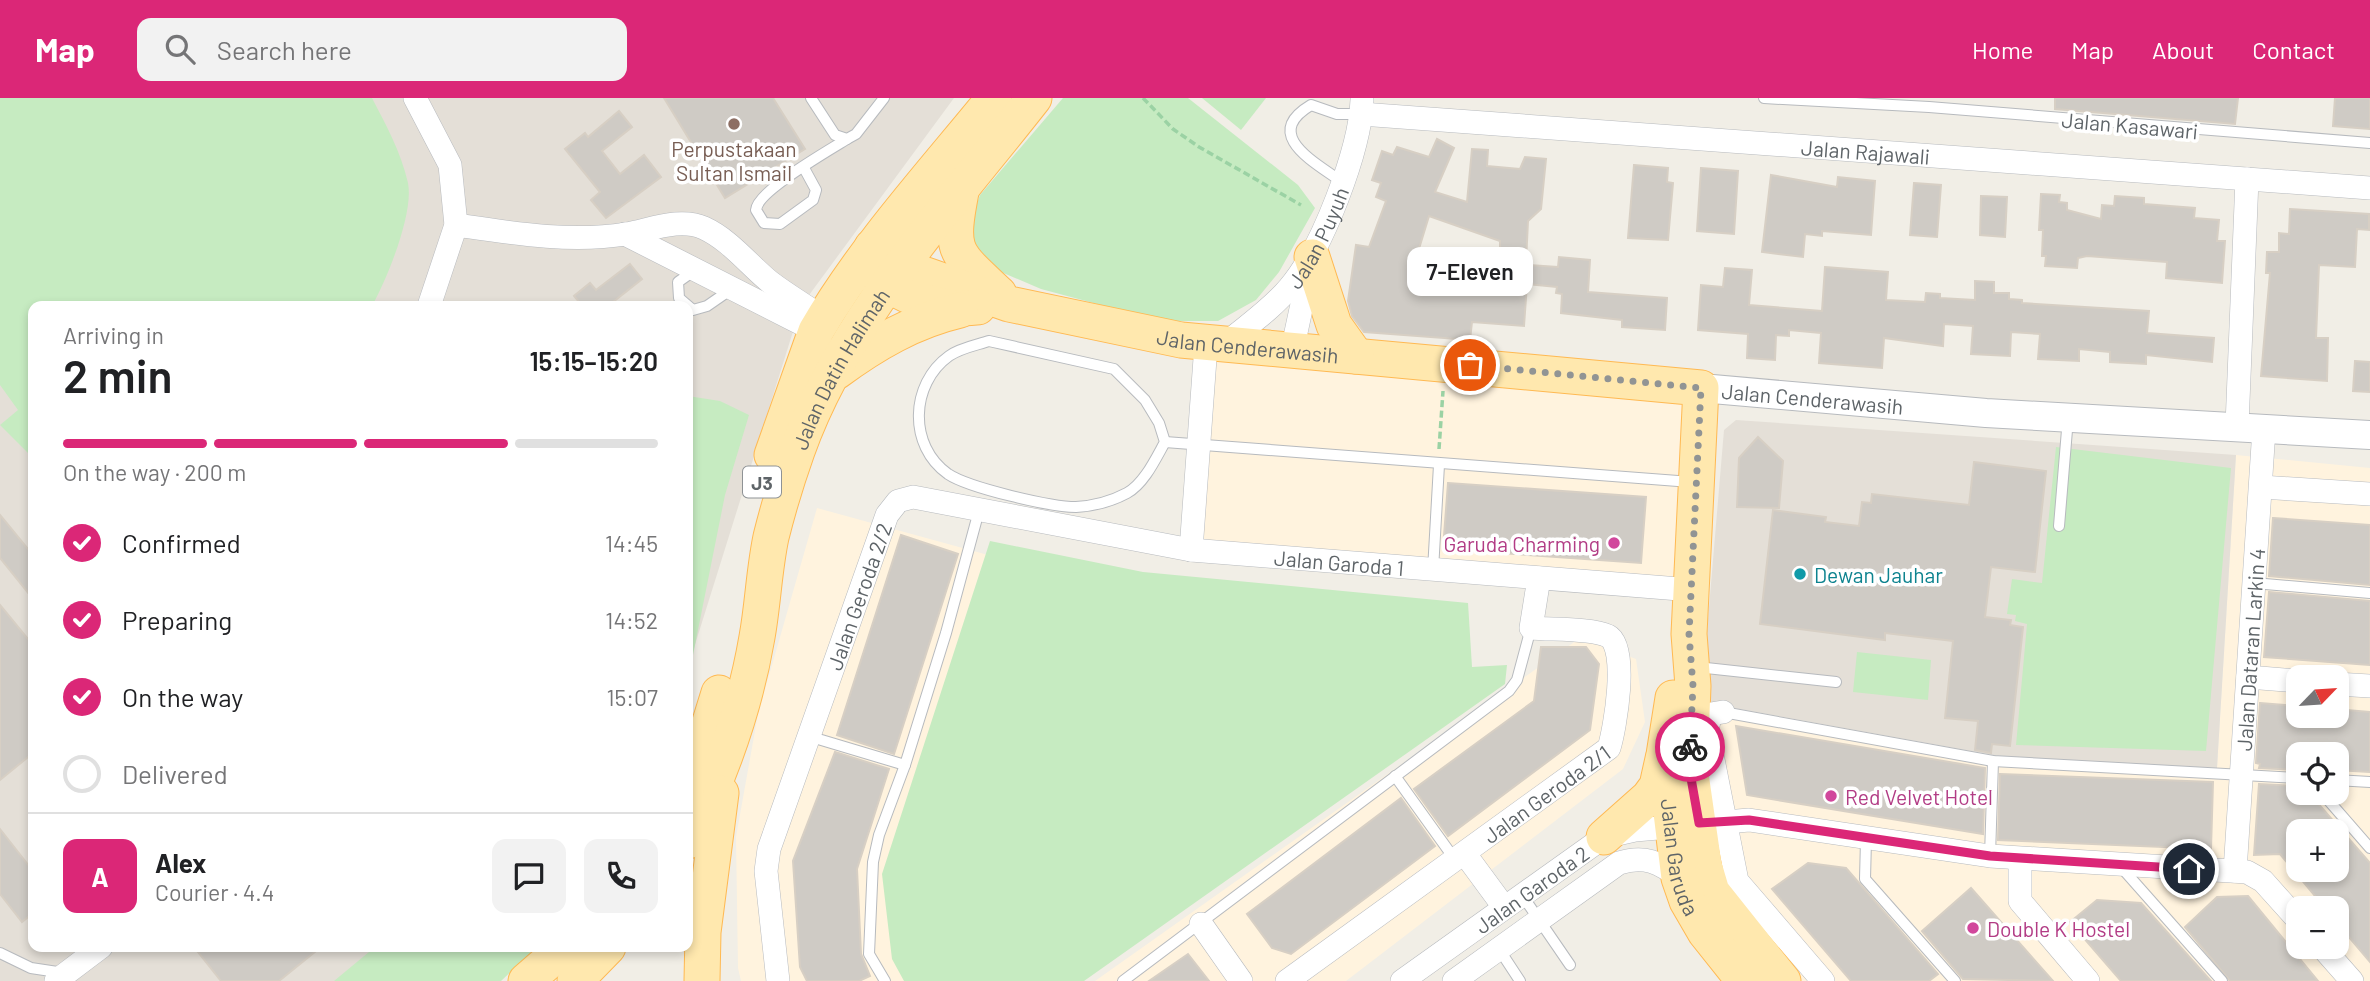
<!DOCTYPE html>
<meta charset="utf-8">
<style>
:root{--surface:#fff;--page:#f2f2f2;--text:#202124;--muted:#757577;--line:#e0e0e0;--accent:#db2777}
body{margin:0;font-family:Barlow,sans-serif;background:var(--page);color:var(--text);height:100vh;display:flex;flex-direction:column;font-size:26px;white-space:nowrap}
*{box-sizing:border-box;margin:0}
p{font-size:23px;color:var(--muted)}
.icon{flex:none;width:38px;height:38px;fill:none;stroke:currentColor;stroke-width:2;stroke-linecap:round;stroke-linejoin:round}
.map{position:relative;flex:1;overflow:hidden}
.side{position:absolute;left:28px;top:203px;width:665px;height:651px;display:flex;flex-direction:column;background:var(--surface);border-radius:14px;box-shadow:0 4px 10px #0003}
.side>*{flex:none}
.needle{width:46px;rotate:65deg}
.buttons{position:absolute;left:2286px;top:567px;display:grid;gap:14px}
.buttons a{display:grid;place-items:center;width:63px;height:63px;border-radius:14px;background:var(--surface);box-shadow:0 4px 10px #0003;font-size:35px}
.pin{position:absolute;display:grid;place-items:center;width:60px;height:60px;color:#fff;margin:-30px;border:4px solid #fff;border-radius:50%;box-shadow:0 2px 7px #0007}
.courier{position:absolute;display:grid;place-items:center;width:70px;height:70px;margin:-35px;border:5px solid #db2777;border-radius:50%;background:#fff;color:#222;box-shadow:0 2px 9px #0007}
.bubble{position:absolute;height:49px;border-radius:14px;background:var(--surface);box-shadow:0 4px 10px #0003;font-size:23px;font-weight:600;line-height:49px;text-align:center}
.summary em{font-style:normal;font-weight:600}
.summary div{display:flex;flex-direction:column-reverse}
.summary{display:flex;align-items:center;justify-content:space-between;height:119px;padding:0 35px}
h1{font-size:46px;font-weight:600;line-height:52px}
.bar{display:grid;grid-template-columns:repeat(4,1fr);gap:10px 7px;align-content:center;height:84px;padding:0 35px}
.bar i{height:9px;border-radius:5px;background:var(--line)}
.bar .current{background:var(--accent)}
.bar p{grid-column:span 4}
.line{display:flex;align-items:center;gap:18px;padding:0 35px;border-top:2px solid var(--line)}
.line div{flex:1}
.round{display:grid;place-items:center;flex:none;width:74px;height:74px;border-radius:14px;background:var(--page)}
ol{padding:0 35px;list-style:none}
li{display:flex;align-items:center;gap:21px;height:77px}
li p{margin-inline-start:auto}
li .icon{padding:7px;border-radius:50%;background:var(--accent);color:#fff;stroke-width:4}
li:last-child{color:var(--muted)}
li i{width:38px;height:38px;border:4px solid var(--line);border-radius:50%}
header{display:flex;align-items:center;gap:42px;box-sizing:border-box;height:98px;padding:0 35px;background:var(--accent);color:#fff}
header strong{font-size:33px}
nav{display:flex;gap:38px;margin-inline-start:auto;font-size:24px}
.search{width:490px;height:63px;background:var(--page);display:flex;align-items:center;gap:18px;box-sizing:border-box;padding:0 24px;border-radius:14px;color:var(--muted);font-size:26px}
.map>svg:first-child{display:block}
</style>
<header>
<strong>Map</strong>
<div class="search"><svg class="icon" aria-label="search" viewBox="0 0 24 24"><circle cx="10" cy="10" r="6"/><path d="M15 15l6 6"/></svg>Search here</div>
<nav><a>Home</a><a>Map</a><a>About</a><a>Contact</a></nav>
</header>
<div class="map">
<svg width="2370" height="883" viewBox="0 0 2370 883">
<rect width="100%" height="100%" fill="#f1eee6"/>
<g fill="#fff3de" fill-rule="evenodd">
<polygon points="1213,256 1690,300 1681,484 1199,445"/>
<path d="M2236,357L2370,370V883H1796L1719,788L1700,604L2004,659L2217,670ZM2298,579H2336V618H2298ZM2298,656H2336V695H2298ZM2298,733H2336V772H2298ZM2298,810H2336V849H2298Z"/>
<polygon points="817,410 999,460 915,883 741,883 738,870 736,739 758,616"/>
<polygon points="1580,540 1636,561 1645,624 1623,671 1346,883 1095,883"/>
</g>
<g fill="#e4dfd7">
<polygon points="0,0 954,0 801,208 688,569 688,208 33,208 33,849 501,849 462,883 0,883"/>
<polygon points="1736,322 2236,357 2217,670 2004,659 1701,604 1724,332"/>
</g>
<g fill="#c6ebc1">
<path d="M0,0H372C386,27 401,54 408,85C414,115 387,181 372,208H33V360L0,327L18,312L0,287Z"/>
<polygon points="1063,0 1188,0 1298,87 1315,110 1279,174 1256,202 1218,223 1161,223 1041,191 994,171 964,139 980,97"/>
<polygon points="1202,0 1266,0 1241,32"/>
<polygon points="688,298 720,303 749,317 725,397 688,582"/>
<polygon points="2056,349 2231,370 2206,653 2016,647 2027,526 2015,523 2016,517 2007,516 2012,481 2042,485"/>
<polygon points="990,443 1143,474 1468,505 1472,569 1507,567 1505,586 1084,883 904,883 892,861 882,776"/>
<polygon points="1857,554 1931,562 1928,602 1853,594"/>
<polygon points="375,849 537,849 501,883 334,883"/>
</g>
<g fill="#cfcbc5" stroke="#d7cfc4" stroke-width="2" fill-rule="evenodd">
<polygon points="664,0 773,0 805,51 725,100"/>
<polygon points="2055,0 2238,0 2235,26 2055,11"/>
<polygon points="2335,0 2370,0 2370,31 2333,28"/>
<polygon points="619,13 632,29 602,53 620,76 644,57 661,79 606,120 591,102 600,94 565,51 585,35 588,39"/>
<path d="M1437,41L1454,50L1435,94L1467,104L1472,51L1488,52L1487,68L1520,71L1525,59L1546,61L1541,111L1528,123L1526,164L1529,167L1558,169L1559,159L1590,162L1588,194L1667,200L1665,232L1622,229V222L1561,215L1562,196L1556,195L1557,189L1527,186L1524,228L1472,224L1470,242L1364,234L1352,218L1348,203L1356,147L1369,149L1386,103L1376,99L1381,85L1372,82L1382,53L1393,57L1397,49L1429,59ZM1429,118L1500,143V168H1492L1491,180L1419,174L1425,157L1418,154Z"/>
<polygon points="1634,67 1668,70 1667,84 1673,85 1668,142 1628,140"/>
<polygon points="1701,70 1738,73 1734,136 1697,133"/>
<polygon points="1771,77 1837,89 1838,79 1875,83 1871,137 1822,133 1822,138 1805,136 1803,159 1762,154"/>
<polygon points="1914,85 1941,87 1937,139 1910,137"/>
<polygon points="2041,96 2060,97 2059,104 2067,105 2067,112 2101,121 2102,107 2114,108 2115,98 2144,100 2144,106 2195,110 2194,120 2219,122 2217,143 2225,143 2222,185 2166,180 2167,164 2087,158 2078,160 2077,170 2045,168 2046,158 2042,158 2043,132 2039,132"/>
<polygon points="1981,98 2007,99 2005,139 1980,137"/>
<polygon points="2290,111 2369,116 2369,132 2357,131 2355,169 2319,167 2316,240 2328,240 2327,283 2261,278 2270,175 2266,175 2267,154 2279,154 2279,135 2289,136"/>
<polygon points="630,166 642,181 608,208 576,208 580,205 574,198 590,185 596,192"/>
<polygon points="1825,169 1888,174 1886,202 1925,204 1926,195 1940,196 1940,200 1975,202 1975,183 1994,184 1994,195 2009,195 2009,201 2022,202 2022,205 2149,213 2147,235 2214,240 2212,264 2146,257 2146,266 2110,264 2110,254 2079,251 2079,263 2038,261 2040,236 2011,234 2010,258 1971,256 1973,228 1944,226 1943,248 1884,240 1882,270 1819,265 1821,235 1789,232 1789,238 1776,237 1775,262 1747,260 1748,236 1698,232 1701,187 1723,189 1725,170 1752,172 1749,207 1822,213"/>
<polygon points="2355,263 2370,264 2370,294 2353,293"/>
<polygon points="1758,339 1783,363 1779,410 1737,409 1739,360"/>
<polygon points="1974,364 2046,373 2035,474 1991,469 1985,519 2011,522 2010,527 2023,529 2010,648 1992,646 1991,655 1975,652 1978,623 1945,620 1953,543 1885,535 1885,542 1760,526 1773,412 1826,419 1825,424 1859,428 1862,404 1871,405 1872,396 1969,407"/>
<polygon points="1448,385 1646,399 1641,465 1443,451"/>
<polygon points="0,417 33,457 33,501 0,460"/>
<polygon points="2273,420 2370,427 2370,487 2269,478"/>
<polygon points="901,437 958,456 894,656 837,637"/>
<polygon points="2269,494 2370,503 2370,567 2264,559"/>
<polygon points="0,507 33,547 33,655 0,682"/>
<polygon points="1541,549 1586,549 1599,566 1590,632 1448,738 1414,691 1534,603"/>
<polygon points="2260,605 2298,608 2298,618 2336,618 2336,611 2370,614 2370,674 2336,672 2336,656 2298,656 2298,672 2259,670 2260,666 2256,665"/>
<polygon points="1736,628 1985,670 1983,736 1747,697"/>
<polygon points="835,654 889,671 857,771 861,856 870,878 859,883 807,883 800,869 793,763"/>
<polygon points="2000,676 2213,684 2211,751 1998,742"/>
<path d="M2259,686L2298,688V695H2309L2370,765V864L2336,824V810H2325L2280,756L2254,757ZM2298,733H2336V772H2298Z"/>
<polygon points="1401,700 1435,748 1291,856 1272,850 1247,816"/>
<polygon points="0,731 33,773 33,815 22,824 0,796"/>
<polygon points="1808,765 1846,770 1938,876 1929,883 1851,883 1772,791"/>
<polygon points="1971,790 2053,883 1963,881 1922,833"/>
<polygon points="2248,798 2318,883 2230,883 2185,829 2217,799"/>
<polygon points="2097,802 2141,805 2211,883 2121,883 2070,824"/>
<polygon points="194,849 321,849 279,883 221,883"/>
<polygon points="1188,856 1209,883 1149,883"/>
</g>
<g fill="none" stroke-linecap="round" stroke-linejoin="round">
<defs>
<g id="service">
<polyline points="811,0 835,37 847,41 856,36 884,0"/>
<polyline points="1764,0 1929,9 2370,45"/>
<path d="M804,70L816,92L813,102L780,126L764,125L756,112C757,93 828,53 847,41"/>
<path d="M1342,84C1315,64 1261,37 1311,7L1337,16H1361"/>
<polyline points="695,172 678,184 679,200 693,212 707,208 733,190"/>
<path d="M989,243L1114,271L1145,302L1159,325L1165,344C1156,360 1144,386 1127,395C1112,403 1094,408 1076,409C1051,409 969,390 948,376C908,348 910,286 949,258C960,250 977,247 989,243Z"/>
<polyline points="1165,344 1691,384"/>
<polyline points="2059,428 2068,320"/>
<polyline points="1433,472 1439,367"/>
<polyline points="2254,485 2370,495"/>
<polyline points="1697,569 1836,584"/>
<polyline points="1723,614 1993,663 2298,680"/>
<polyline points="808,638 905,667"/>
<polyline points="1395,678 1456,763"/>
<polyline points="2336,682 2370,684"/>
<polyline points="2322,695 2370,750"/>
<polyline points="1866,742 1865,781 1955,883"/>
<polyline points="1990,758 1993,663"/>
<polyline points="2121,769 2222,883"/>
<polyline points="1522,797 1570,867"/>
<polyline points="1499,851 1520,883"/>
<polyline points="0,855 31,870 64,875"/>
<polyline points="885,883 869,856 873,764 879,737 905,667 946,535 980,409"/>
<polyline points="1123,883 1509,593 1517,582 1531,530"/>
</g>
<g id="minor">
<polyline points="415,0 450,67 456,127 429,208"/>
<path id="s1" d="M1361,16L2370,90"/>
<path d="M456,127C511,135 570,145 626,136C650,132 680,119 704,130C730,142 749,167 770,184C787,197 806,208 823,220"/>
<polyline points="625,136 816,233"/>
<path id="s2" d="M1224,247C1245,229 1271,212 1289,190C1322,152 1360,52 1362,2"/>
<polyline points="1292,253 1310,169"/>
<polyline points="2237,328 2247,81"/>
<polyline points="2261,389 2370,396"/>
<polyline points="1191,452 1206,247"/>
<polyline points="2248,579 2298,583"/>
<polyline points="2336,586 2370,588"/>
<polyline points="1723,614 1711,616 1707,631 1737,783 1823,883"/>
<polyline points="1465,756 1504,809"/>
<polyline points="2020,761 2020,803 2088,883"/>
<path id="s3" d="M2235,773L2264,331"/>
<polyline points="1201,826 1241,883"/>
<polyline points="2322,849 2352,883"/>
<polyline points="56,883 101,849"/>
<path id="s4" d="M778,883L766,773L769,751L887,417L898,403L913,399L1191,452L1692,492"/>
<path id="s5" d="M1287,883L1609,650C1615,631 1629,549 1608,538C1591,530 1550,532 1531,530L1539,480"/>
<path id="s6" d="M1402,883L1604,739L1635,732L1749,722L1990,758L2247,774L2263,783L2298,822"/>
<path d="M1454,883L1619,765C1644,757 1660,764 1679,780"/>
</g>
<g id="tertiary">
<path id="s7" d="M1701,290L1986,315L2370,337"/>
</g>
<g id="primary">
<path d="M961,94C949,156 955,154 999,196"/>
<path id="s8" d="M872,149L903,169L1009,206L1181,242L1701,290L1689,536L1693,588L1690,669L1704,767L1712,794L1783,883"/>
<polyline points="1312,159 1334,227 1356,258"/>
<path d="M871,176C902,198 939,214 978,209"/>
<path d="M836,274C874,246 913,223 960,212"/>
<path d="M772,357L816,233C865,149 933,75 994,0"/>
<path id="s9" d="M1673,600L1664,657L1679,780L1687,803L1705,834L1744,883"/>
<polyline points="688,695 719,595"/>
<polyline points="1604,739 1649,699 1657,688 1663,661"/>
<path id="s10" d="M688,743C720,679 745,610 757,539C763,506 764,472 771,439C778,411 787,381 797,353C844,221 948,110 1034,0"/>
<polyline points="526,883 565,849"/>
<polyline points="575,883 608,849"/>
<polyline points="702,883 703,834 721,695"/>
</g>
</defs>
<use href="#service" stroke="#b7babe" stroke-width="12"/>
<use href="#minor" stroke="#b7babe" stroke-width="24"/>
<use href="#tertiary" stroke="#b7babe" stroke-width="30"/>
<use href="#primary" stroke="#ffb952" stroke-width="37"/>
<g stroke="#9bd2a4" stroke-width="3.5" stroke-dasharray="7 3.5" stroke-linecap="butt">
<polyline points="1143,0 1173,31 1199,49 1301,107"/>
<polyline points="1439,351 1443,293"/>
</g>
<use href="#service" stroke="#fff" stroke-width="10"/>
<use href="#minor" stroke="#fff" stroke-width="23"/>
<use href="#tertiary" stroke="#fff" stroke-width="28"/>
<use href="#primary" stroke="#ffe8ae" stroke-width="35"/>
</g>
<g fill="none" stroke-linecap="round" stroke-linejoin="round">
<polyline stroke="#919494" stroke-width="7" stroke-dasharray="0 12.6" points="1470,267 1701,290 1689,536 1693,588 1690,649"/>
<polyline stroke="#db2777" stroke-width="9" points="1690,649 1689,669 1699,725 1749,722 1990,758 2189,771"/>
</g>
<circle fill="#8d6e63" stroke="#fff" stroke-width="2.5" cx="734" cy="26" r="7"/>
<g fill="#d1479c" stroke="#fff" stroke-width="2.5">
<circle cx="1614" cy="445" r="7"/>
<circle cx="1831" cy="698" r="7"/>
<circle cx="1973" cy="830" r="7"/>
</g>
<circle fill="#0f9aa8" stroke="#fff" stroke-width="2.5" cx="1800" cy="476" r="7"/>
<g text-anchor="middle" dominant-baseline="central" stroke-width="7" stroke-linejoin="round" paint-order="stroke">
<rect fill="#fff" stroke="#8e9295" stroke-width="2" x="743" y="368.5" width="38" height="31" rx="5"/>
<g font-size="19" font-weight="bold" fill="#5e6468">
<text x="762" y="384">J3</text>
</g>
<g font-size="21" fill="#5e6468" stroke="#fff">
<text transform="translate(2130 27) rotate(5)">Jalan Kasawari</text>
<text stroke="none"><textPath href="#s1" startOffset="506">Jalan Rajawali</textPath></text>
<text stroke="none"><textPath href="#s2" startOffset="145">Jalan Puyuh</textPath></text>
<text stroke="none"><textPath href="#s8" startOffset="392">Jalan Cenderawasih</textPath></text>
<text stroke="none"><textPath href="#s10" startOffset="500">Jalan Datin Halimah</textPath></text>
<text stroke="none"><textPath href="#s7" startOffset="112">Jalan Cenderawasih</textPath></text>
<text stroke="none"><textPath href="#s4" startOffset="952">Jalan Garoda 1</textPath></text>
<text stroke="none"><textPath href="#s4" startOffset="401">Jalan Geroda 2/2</textPath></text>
<text stroke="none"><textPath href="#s3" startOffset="222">Jalan Dataran Larkin 4</textPath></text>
<text stroke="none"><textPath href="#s5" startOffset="320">Jalan Geroda 2/1</textPath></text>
<text stroke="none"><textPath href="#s9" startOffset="161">Jalan Garuda</textPath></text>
<text stroke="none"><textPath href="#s6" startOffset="159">Jalan Garoda 2</textPath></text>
</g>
<g font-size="21" fill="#785e54" stroke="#fff">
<text x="734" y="50">Perpustakaan<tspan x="734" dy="24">Sultan Ismail</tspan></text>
</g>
<g font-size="21" fill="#b23c85" stroke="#fff" text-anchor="start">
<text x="1600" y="445" text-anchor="end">Garuda Charming</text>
<text x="1845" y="698">Red Velvet Hotel</text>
<text x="1987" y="830">Double K Hostel</text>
</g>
<g font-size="21" fill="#0d838f" stroke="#fff" text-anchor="start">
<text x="1814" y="476">Dewan Jauhar</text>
</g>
</g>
</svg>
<div class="buttons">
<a><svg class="needle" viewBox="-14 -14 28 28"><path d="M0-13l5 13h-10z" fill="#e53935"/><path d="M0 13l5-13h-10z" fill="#757577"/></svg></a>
<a><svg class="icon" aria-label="locate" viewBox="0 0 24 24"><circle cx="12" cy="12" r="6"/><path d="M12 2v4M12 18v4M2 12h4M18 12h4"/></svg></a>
<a>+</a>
<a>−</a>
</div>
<div class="pin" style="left:1470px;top:267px;background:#ea580c"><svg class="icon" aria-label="bag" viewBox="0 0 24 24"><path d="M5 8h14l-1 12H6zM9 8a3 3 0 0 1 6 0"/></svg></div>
<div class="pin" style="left:2189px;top:771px;background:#1f2937"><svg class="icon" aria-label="home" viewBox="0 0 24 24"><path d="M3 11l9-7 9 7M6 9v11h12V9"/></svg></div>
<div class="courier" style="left:1690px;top:649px"><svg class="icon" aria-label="bike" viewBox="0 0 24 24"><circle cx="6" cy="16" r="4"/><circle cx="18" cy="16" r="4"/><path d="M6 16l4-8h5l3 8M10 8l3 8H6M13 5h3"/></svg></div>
<div class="bubble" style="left:1407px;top:149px;width:126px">7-Eleven</div>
<section class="side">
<div class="summary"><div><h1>2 min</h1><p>Arriving in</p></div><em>15:15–15:20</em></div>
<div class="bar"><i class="current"></i><i class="current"></i><i class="current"></i><i></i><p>On the way · 200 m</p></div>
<ol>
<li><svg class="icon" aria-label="check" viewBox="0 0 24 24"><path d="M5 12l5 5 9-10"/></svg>Confirmed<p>14:45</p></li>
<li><svg class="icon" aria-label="check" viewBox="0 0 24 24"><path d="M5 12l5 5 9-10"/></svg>Preparing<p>14:52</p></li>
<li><svg class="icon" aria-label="check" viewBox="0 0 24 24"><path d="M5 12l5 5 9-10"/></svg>On the way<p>15:07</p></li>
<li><i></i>Delivered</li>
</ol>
<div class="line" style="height:126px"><b class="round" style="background:var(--accent);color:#fff">A</b><div><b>Alex</b><p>Courier · 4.4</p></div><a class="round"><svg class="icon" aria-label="chat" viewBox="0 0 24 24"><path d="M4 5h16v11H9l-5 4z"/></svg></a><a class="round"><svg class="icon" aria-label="phone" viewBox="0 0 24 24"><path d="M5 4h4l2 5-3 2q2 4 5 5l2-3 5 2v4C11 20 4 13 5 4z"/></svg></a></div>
</section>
</div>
